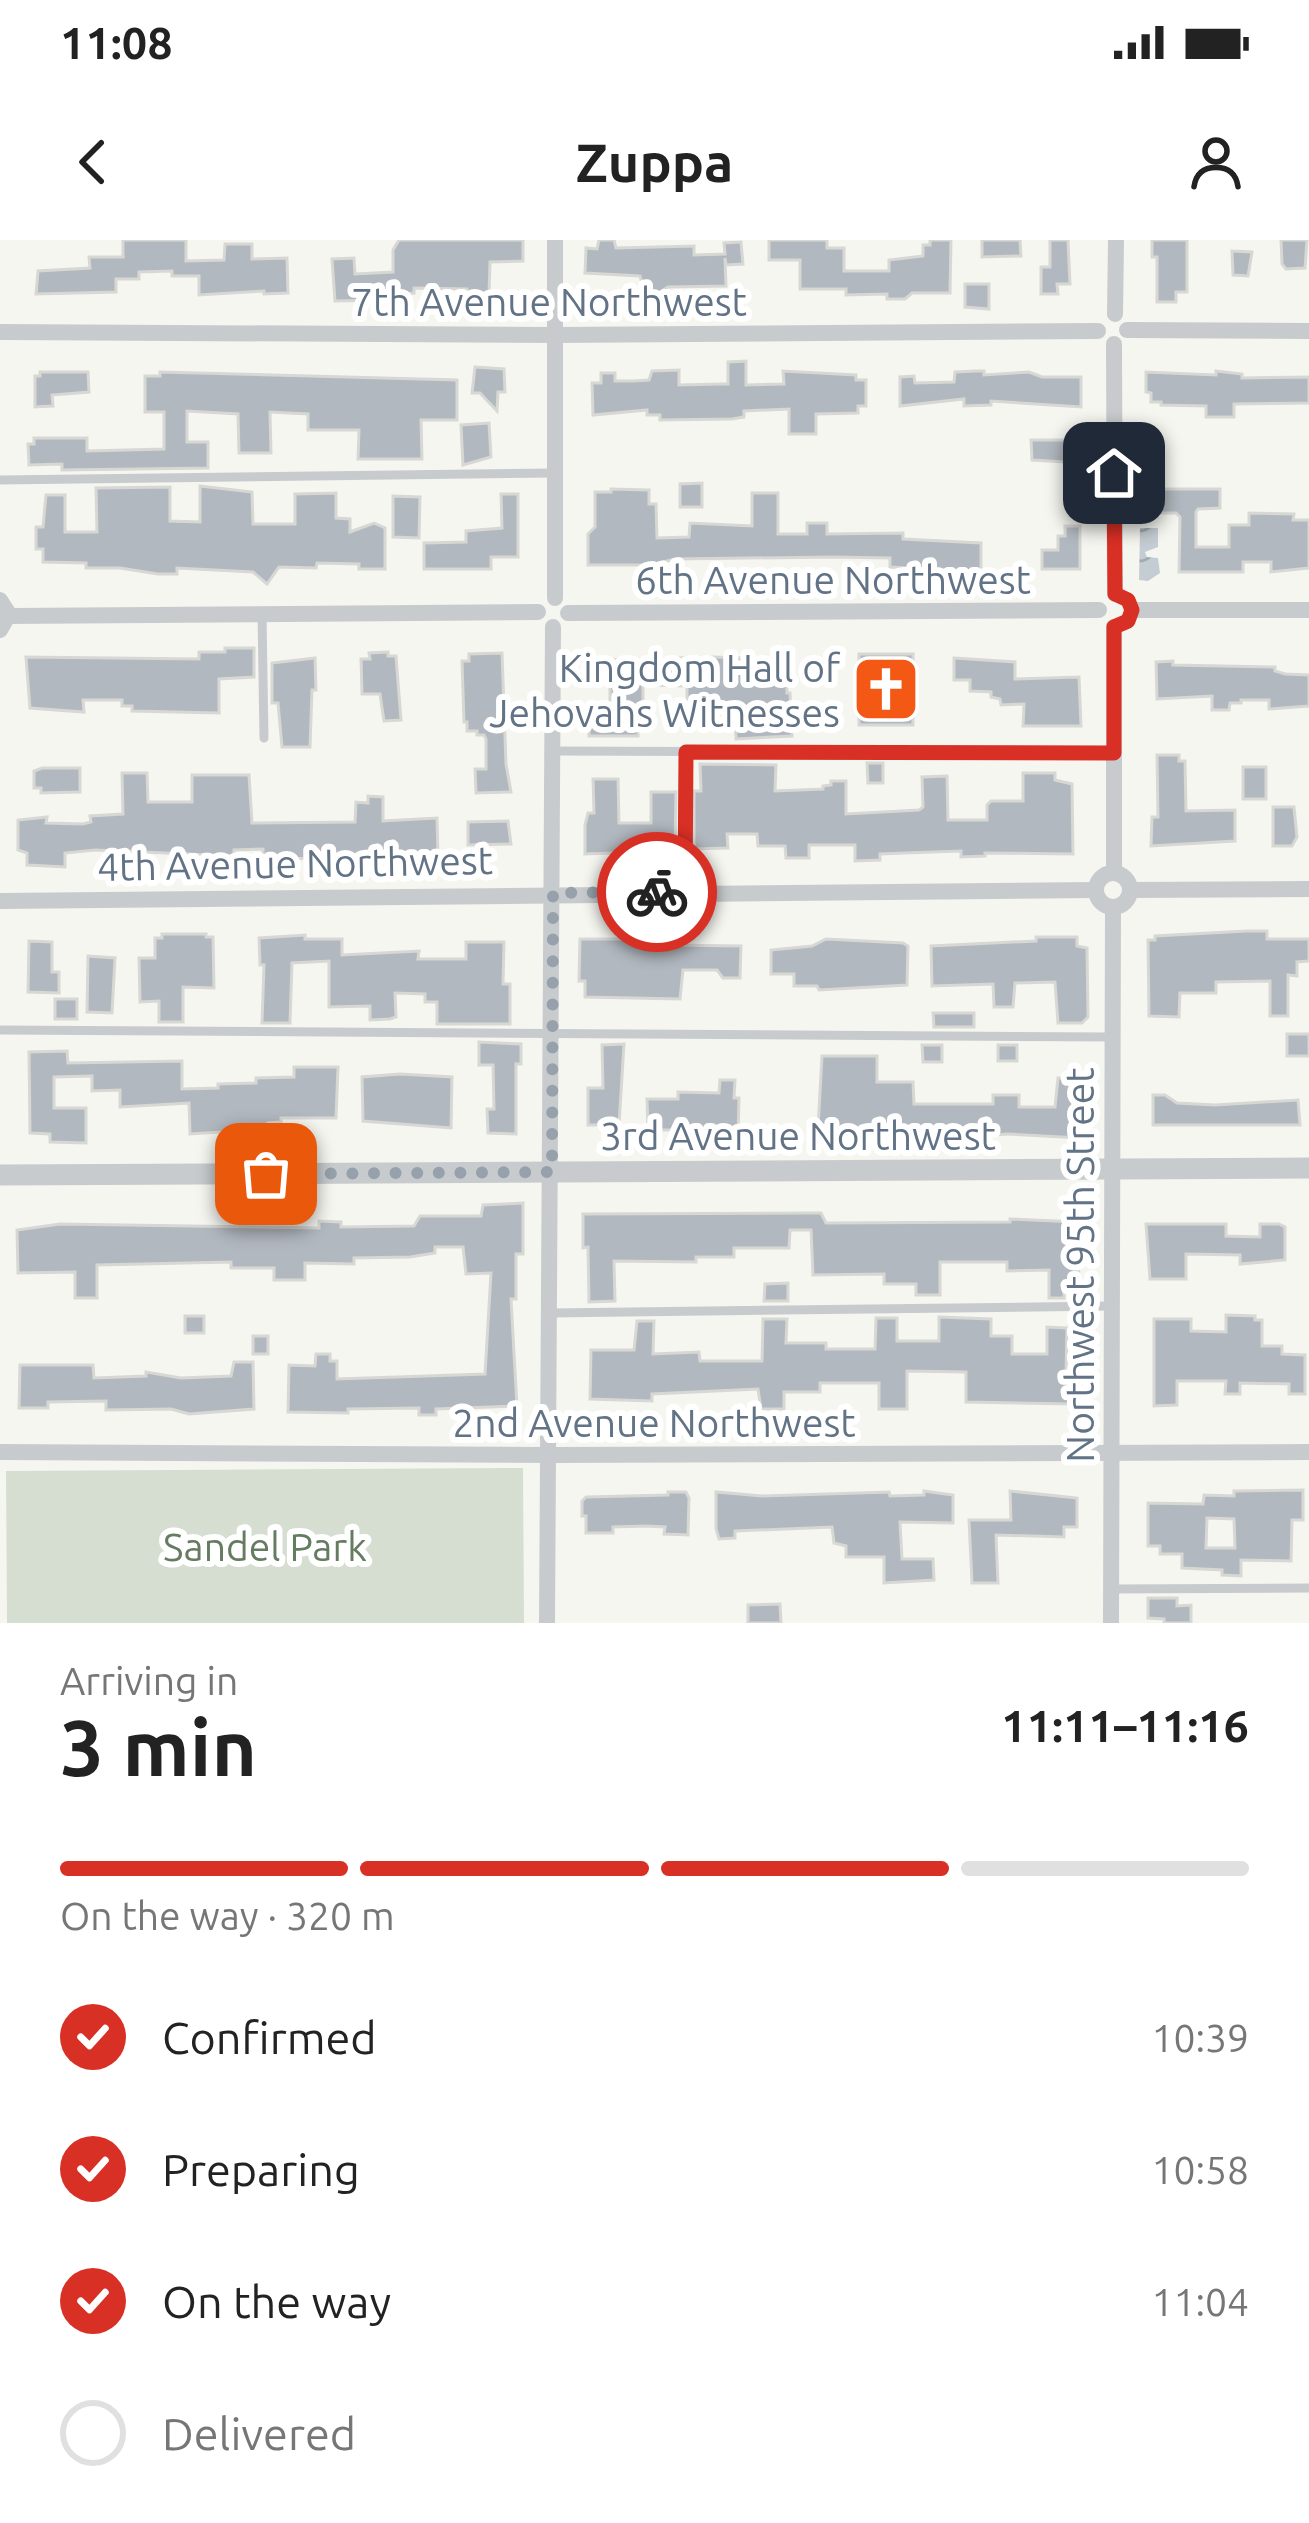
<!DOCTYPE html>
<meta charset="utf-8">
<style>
:root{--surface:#fff;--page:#f2f2f2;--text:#222;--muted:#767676;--line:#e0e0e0;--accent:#d93025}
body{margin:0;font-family:Ubuntu,sans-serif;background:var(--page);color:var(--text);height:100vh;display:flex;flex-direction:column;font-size:45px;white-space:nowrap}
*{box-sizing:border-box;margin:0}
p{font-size:39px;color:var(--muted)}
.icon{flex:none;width:66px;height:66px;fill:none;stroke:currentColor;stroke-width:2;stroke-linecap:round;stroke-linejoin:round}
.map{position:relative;height:1383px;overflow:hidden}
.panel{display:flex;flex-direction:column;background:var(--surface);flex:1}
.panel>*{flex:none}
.pin{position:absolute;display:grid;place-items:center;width:102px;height:102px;color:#fff;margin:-51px;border-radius:24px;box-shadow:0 6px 18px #0006}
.courier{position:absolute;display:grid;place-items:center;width:120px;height:120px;margin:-60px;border:9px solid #d93025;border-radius:50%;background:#fff;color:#222;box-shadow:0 3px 15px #0007}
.head em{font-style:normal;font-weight:600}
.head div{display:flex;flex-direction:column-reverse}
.head{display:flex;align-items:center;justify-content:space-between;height:204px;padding:0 60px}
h1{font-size:78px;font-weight:600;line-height:90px}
.bar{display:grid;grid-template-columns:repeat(4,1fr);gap:18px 12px;align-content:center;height:144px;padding:0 60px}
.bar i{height:15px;border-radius:9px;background:var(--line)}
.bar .selected{background:var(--accent)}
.bar p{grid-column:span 4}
ol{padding:0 60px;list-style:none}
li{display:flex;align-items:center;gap:36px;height:132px}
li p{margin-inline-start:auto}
li .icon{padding:12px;border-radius:50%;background:var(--accent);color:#fff;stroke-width:4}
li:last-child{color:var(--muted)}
li i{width:66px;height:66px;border:6px solid var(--line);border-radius:50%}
.status{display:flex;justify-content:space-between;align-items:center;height:84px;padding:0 60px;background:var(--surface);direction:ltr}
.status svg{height:33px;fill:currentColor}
header{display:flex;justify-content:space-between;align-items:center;height:156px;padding:0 60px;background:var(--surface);font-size:54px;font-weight:600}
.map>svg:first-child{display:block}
</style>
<div class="status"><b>11:08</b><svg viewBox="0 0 49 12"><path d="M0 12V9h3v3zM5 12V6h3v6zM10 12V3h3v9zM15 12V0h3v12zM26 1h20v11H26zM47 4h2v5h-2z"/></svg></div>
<header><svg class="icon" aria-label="back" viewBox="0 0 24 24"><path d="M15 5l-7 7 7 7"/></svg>Zuppa<svg class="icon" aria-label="person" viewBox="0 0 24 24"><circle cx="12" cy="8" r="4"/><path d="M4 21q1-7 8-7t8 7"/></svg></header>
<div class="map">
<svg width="1309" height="1383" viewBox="0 0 1309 1383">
<defs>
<pattern id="water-waves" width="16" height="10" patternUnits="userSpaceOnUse" patternTransform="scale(3)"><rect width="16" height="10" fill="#c4cdd3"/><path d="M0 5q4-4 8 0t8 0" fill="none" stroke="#a3abb1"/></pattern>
</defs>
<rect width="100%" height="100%" fill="#f6f6f1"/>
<polygon fill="#d6ded2" points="523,1228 524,1383 7,1383 6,1231"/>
<polygon fill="url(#water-waves)" points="1140,288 1158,288 1158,307 1145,312 1147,317 1158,318 1160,333 1148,341 1139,340"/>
<g fill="#b2b8bf" stroke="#d7d7d4" stroke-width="3" fill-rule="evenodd">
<polygon points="123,0 186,0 186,21 224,20 225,4 252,4 252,19 287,18 288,53 264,54 264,51 199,55 199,36 172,36 172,31 139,32 139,39 116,39 116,52 36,54 38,31 90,28 89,17 123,17"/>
<polygon points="399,0 523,0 523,21 490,22 489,55 467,55 467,49 414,48 414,53 386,55 386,60 335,61 332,19 354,18 355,34 393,32 393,10"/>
<polygon points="599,0 614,0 616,8 694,6 694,15 725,14 724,3 741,2 743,24 726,25 725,18 726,46 668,47 663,50 663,57 646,58 640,36 585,33 586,8 597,9"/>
<polygon points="769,0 827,0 827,8 844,8 844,31 889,31 889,20 923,16 923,5 930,5 930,0 951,0 950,53 912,53 905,59 887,59 887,54 846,55 846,49 800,49 800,20 769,20"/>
<polygon points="982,0 1020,0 1021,16 982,17"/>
<polygon points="1050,0 1068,0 1070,44 1057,44 1058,54 1041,54 1041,27 1050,27"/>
<polygon points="1152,0 1187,0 1187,52 1176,52 1176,62 1157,62 1157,17 1152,17"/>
<polygon points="1281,0 1307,0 1305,28 1286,29 1282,24"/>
<polygon points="1232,11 1252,12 1248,36 1233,35"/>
<polygon points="965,44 989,44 989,69 965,67"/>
<polygon points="746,121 746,145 784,144 783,131 856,135 856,140 866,140 866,166 858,166 858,173 816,174 816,194 789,194 789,169 744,171 744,177 732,179 660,180 660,175 647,175 647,170 593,175 592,143 601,143 601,133 615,133 615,141 633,141 649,140 652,131 679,130 679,145 721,144 728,144 728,122"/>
<polygon points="475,127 504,129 505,152 498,152 497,171 480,153 472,153"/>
<polygon points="976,131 984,131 984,135 1029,132 1042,137 1081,137 1081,167 991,161 991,165 964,166 964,159 900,166 900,137 914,136 915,143 954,142 955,132"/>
<polygon points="1216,131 1242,134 1242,138 1309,137 1309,163 1234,164 1234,177 1206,177 1206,166 1161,165 1161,162 1151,162 1151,153 1146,152 1146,132 1216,135"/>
<polygon points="40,132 88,132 89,152 52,155 53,166 35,167 35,136 40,136"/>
<polygon points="160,132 457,140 457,180 421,180 422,219 358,219 359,190 308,190 308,174 270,172 271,213 239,213 238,174 187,171 187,202 208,202 208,228 62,230 62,224 29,225 28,204 34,204 34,198 87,198 87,211 164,209 164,172 145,172 145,136 160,136"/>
<polygon points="489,183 491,217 463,225 461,185"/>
<polygon points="1031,200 1082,200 1082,223 1032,220"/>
<polygon points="702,243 702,267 680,267 680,244"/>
<polygon points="200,246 252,252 253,284 295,284 295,254 336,253 336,278 350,279 350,292 374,283 385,288 385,329 359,329 359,324 317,323 316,328 279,327 267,344 253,332 177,328 177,334 158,334 120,328 86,328 86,323 43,322 43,309 36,309 36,287 43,287 46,255 65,255 65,292 97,292 96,248 170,247 170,281 200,282"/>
<polygon points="611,249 649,250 649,264 656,264 657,298 689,297 690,283 752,286 752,253 778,253 778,294 807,294 807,283 827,283 827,294 903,293 903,299 981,303 981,332 890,327 890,318 833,317 675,319 651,325 588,325 588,294 595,287 595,252 611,252"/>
<polygon points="1152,249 1220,249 1220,268 1198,269 1196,272 1196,307 1229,307 1229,285 1249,285 1249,273 1294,274 1293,280 1309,280 1309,328 1271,332 1271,322 1243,322 1243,332 1179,332 1180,277 1176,273 1156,273"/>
<polygon points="501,254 518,254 518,317 491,317 491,329 424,329 424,303 466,302 466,291 502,288"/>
<polygon points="393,256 420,257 419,298 393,297"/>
<polygon points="1065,286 1080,286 1080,329 1042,329 1042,310 1058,310 1058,296 1065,296"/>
<polygon points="225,408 254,408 254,437 219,439 219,473 132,471 132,466 122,466 122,460 83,460 84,472 30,468 26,417 199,419 199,412 225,412"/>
<polygon points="388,412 388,416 396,416 401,480 384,481 380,454 362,454 361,419 370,419 369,413"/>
<polygon points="502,413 506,524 511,552 476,553 475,529 486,529 486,499 484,495 477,495 477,491 467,491 467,482 464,482 462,421 469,421 469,414"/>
<rect x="859" y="414" width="54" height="71"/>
<polygon points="712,417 778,419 779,438 787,437 787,453 790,453 792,496 736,499 735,475 687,475 687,446 643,445 643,486 638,486 638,496 589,496 589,474 606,474 606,468 610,468 610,420"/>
<polygon points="315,418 316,450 312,450 310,507 282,507 278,463 272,463 272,423"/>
<polygon points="954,418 1015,422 1015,439 1079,437 1081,486 1023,486 1024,464 1001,465 1000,459 991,457 991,452 970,451 970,440 954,440"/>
<polygon points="1173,421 1173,425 1275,427 1275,431 1285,434 1309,435 1309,466 1269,469 1269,460 1241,460 1241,463 1230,463 1229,470 1212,470 1212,456 1157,459 1156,422"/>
<polygon points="1157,515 1179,515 1179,521 1185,521 1186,571 1235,570 1235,601 1151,606 1152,577 1158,577"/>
<polygon points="867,523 883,523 883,543 868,543"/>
<polygon points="700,524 776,525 775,551 823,549 823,546 831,545 831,541 846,541 846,574 919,570 923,567 922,537 947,536 948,580 987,580 987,565 991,561 1023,561 1023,533 1055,533 1055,540 1072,544 1073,614 985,613 985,616 961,617 961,611 905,613 880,614 880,620 855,621 855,605 809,605 809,618 786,618 785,606 758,606 757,594 727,594 728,608 694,609 694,551 701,551"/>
<rect x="1243" y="527" width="23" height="32"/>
<polygon points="42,528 80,528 80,552 41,553 41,548 34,548 34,531"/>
<polygon points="122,533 147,533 148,562 192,562 192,535 249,535 252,583 355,582 356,562 368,563 368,556 383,557 383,581 437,578 438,616 347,616 347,624 331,624 331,619 263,618 263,609 234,610 234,616 95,610 65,613 65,627 27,625 27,613 18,610 18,580 47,577 46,583 83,584 91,582 90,576 123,574"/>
<polygon points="593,539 618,539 619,583 651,583 651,552 676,552 675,611 585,614 585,585 588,573 594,573"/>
<polygon points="1273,567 1294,567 1297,597 1292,606 1273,606"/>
<polygon points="508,581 511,604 468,605 468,582"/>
<polygon points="1247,691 1267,691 1267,699 1309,699 1309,721 1297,722 1297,736 1288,735 1288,776 1270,776 1270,741 1216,742 1216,753 1180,753 1179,777 1149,776 1148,700 1155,700 1155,696"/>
<polygon points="162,694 206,694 206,697 213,697 214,748 183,747 183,782 159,782 159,761 140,762 139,718 155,718 155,698 162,698"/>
<polygon points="305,695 305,699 342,699 342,715 419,711 418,719 466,719 466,702 504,702 503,744 510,744 510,784 437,784 437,762 425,762 425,754 395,753 396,777 390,779 370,780 370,766 329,767 329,721 292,723 290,783 262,783 264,725 260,725 259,698"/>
<polygon points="1036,697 1077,697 1077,706 1087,708 1088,777 1082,783 1058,783 1055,742 1015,743 1013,767 994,767 993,744 932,746 931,706 1036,701"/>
<polygon points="580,699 673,699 673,705 741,706 740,738 723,738 717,730 683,730 680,759 585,757 585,741 579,741"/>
<polygon points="826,699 903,703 908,706 907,745 819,750 817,746 794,746 794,734 771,734 771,710 812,706"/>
<polygon points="29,701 52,702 52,732 59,732 59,753 28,752"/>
<polygon points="88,716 115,718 112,773 87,772"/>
<rect x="55" y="759" width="22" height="20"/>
<polygon points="933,773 974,773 974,787 934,787"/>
<rect x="1287" y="794" width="22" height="22"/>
<polygon points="479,802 521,804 521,824 516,824 516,894 488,893 487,869 494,869 493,825 479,825"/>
<polygon points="624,804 619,885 588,885 588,848 603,848 602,805"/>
<polygon points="922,805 942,805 942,822 923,822"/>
<rect x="998" y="805" width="19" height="16"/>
<polygon points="67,811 68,823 182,821 182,849 218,848 218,844 256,843 256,838 294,837 294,827 338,827 336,878 281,878 281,882 268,883 268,889 190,894 189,863 120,867 120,850 92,851 92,836 54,837 54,868 86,868 86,903 50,902 50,894 30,893 29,812"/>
<polygon points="822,816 877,816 877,842 913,842 914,864 993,864 993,855 1019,855 1019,867 1055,867 1058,838 1083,838 1080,898 1007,894 927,900 927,895 885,894 885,889 818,888"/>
<polygon points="400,834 452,837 451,888 363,881 362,837"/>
<polygon points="720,840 735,840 734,858 739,858 738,898 684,900 684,890 648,890 647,859 678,859 678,852 719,853"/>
<polygon points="1153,855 1165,855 1177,863 1215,865 1298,860 1300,885 1153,885"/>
<polygon points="523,963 523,1014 516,1014 516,1059 511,1059 517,1166 436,1169 436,1175 419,1175 419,1168 348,1169 348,1173 288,1172 289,1125 315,1126 316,1114 330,1114 330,1121 337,1121 337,1139 485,1134 491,1033 466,1034 463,1007 435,1007 435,1013 410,1017 354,1018 354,1024 305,1023 305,1040 274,1040 274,1028 231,1028 231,1022 97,1025 97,1058 75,1058 75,1032 18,1033 17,990 60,984 319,988 319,981 341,982 341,987 414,986 420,976 481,976 483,965"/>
<polygon points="806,973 821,973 826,983 1010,982 1010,979 1077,982 1079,1042 1064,1042 1064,1058 1049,1058 1049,1030 1007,1031 1007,1022 940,1022 940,1055 916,1055 916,1044 884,1044 884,1034 813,1035 811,990 790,990 789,1008 734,1008 734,1017 696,1017 696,1022 614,1021 615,1061 589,1062 588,1007 583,1008 583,974"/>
<polygon points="1146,984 1226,984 1226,996 1260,997 1260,984 1279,984 1285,987 1285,1020 1240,1024 1240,1015 1186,1014 1186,1039 1150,1039"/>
<polygon points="788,1043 788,1061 764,1061 765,1044"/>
<polygon points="1226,1075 1255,1076 1255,1080 1262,1080 1262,1106 1282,1106 1282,1114 1305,1115 1305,1154 1289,1154 1289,1144 1240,1143 1240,1154 1225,1154 1226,1141 1177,1141 1177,1165 1154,1166 1154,1079 1191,1079 1191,1091 1226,1092"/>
<rect x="185" y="1076" width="19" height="17"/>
<polygon points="939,1077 991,1079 991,1096 1012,1096 1012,1114 1047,1114 1047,1087 1067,1088 1066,1135 1081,1135 1081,1161 1072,1161 1072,1164 966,1162 966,1132 907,1131 907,1169 879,1169 879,1143 820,1143 820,1152 784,1152 784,1169 761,1169 758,1149 652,1154 652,1161 590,1159 591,1110 634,1110 637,1081 654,1081 653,1114 699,1112 700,1121 762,1121 763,1079 787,1079 786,1103 826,1103 826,1109 875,1109 876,1078 897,1078 897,1101 939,1101"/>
<rect x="253" y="1096" width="15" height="18"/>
<polygon points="234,1122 253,1122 254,1169 189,1174 171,1169 106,1170 106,1161 48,1162 48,1168 19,1168 20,1125 93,1125 94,1138 146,1136 146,1132 181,1138 231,1136"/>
<path d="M1303,1250V1280H1292L1291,1321L1241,1320V1336L1222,1335V1330L1182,1328V1314H1160V1306H1148V1263L1203,1264L1204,1255L1234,1256V1251ZM1207,1278L1234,1279L1235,1308H1206Z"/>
<polygon points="924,1251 953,1255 953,1283 900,1282 902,1319 933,1319 934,1340 884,1343 884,1317 846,1317 846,1306 834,1303 832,1287 735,1291 735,1298 719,1299 716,1289 716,1252 762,1256 889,1252 890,1256 924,1255"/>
<polygon points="1010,1251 1077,1258 1077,1287 1064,1287 1064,1297 996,1295 998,1343 972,1343 969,1280 1011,1280"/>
<polygon points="668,1252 686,1252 689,1258 688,1295 664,1294 665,1287 646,1286 613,1287 613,1293 586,1293 586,1276 582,1276 582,1261 586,1257 668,1255"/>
<polygon points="1148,1358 1177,1358 1177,1366 1191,1365 1191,1383 1164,1383 1164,1379 1148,1378"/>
<polygon points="780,1364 781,1383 748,1383 748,1365"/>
</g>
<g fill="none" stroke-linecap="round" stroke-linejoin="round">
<g stroke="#c8cbce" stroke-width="9">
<polyline points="0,240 554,233"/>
<polyline points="262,374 264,498"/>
<polyline points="553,511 1114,513"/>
<polyline points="685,652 685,512"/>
<polyline points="0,790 1114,797"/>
<polyline points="551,1073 1112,1066"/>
<polyline points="1111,1349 1309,1348"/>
</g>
<g stroke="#c8cbce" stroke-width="16">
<polyline points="1115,74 1116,0"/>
<polyline points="1127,90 1309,91"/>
<polyline points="0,92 555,95 1098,91"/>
<polyline points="1114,104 1115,354"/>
<polyline points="555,358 555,0"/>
<polyline points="0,360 9,374 0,390"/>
<polyline points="1132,370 1309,370"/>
<polyline points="568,373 1099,370"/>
<polyline points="9,376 538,372"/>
<polyline points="1114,387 1114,633"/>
<circle cx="1113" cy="650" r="17"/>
<polyline points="1130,650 1309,649"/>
<polyline points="0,661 1095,650"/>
<polyline points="0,1212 551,1215 1309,1212"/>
<polyline points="547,1383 553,387"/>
<polyline points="1111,1383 1113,667"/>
</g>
<polyline stroke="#c8cbce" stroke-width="21" points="0,935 1309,928"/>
</g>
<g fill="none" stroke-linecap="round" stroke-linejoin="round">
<polyline stroke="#96a1ab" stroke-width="12" stroke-dasharray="0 21.6" points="266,934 552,932 553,653 657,652"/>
<polyline stroke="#d93025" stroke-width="15" points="657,652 685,652 686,512 1114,513 1114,387 1128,381 1132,370 1128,360 1115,354 1114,233"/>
</g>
<defs>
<symbol id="church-square" viewBox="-11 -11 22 22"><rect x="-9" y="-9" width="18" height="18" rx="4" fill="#f35814" stroke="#fff"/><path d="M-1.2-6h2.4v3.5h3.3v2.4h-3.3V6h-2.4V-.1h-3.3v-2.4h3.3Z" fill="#fff"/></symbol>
</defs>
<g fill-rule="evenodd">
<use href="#church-square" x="848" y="411" width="76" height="76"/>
</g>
<g text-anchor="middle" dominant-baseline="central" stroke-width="12" stroke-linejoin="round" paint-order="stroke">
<g font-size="39" fill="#627386" stroke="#fff">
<text x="549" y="61">7th Avenue Northwest</text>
<text x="833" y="339">6th Avenue Northwest</text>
<text transform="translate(295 623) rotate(-1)">4th Avenue Northwest</text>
<text x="798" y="895">3rd Avenue Northwest</text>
<text transform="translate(1079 1025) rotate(-90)">Northwest 95th Street</text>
<text x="654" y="1182">2nd Avenue Northwest</text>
</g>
<g font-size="39" fill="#627386" stroke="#fff" text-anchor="end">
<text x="840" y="427">Kingdom Hall of<tspan x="840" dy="45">Jehovahs Witnesses</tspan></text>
</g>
<g font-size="39" fill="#657c61" stroke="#fff">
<text x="265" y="1306">Sandel Park</text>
</g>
</g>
</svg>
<div class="pin" style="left:266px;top:934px;background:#ea580c"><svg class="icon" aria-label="bag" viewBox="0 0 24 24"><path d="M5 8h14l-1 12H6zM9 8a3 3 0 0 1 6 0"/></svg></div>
<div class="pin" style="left:1114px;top:233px;background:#1f2937"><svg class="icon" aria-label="home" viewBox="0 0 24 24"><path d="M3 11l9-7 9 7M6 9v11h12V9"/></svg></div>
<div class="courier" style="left:657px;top:652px"><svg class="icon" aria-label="bike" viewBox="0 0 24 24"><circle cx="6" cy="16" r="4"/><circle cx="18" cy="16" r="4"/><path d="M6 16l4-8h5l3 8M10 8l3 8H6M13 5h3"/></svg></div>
</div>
<section class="panel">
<div class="head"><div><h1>3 min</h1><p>Arriving in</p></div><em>11:11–11:16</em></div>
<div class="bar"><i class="selected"></i><i class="selected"></i><i class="selected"></i><i></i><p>On the way · 320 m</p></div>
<ol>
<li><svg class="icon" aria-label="check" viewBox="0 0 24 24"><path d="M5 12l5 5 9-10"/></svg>Confirmed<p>10:39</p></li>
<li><svg class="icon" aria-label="check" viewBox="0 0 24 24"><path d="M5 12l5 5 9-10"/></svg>Preparing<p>10:58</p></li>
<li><svg class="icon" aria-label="check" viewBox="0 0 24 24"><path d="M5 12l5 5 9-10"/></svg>On the way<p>11:04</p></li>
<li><i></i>Delivered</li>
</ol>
</section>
